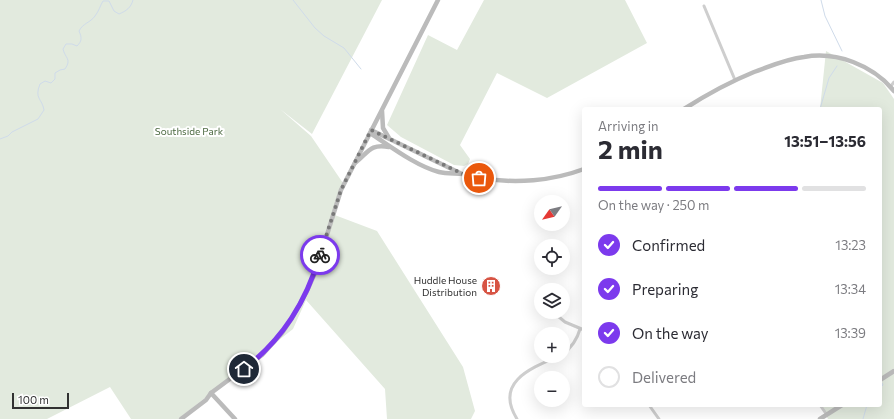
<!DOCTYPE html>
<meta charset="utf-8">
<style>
:root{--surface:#fff;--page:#f2f2f3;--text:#2b2b33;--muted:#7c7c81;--line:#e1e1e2;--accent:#7c3aed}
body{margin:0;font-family:Commissioner,sans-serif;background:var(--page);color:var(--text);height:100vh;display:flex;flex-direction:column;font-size:15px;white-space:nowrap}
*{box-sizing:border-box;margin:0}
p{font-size:13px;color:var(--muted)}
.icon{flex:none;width:22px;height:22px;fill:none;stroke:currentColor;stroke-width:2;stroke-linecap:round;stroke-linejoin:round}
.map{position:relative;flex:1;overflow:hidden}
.drawer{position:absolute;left:582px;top:107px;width:300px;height:300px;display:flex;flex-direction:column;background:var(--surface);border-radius:4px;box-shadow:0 4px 16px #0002}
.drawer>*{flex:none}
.needle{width:26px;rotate:236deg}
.fabs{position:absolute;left:534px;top:195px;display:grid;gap:8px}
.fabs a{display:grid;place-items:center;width:36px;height:36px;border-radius:50%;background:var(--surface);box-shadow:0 4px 16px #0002;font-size:20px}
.scale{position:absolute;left:12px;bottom:10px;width:57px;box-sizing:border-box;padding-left:4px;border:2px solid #313131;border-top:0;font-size:11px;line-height:14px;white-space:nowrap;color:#313131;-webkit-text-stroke:3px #fff;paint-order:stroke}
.pin{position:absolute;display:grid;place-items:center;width:34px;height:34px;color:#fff;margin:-17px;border:2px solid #fff;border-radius:50%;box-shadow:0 1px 4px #0007}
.courier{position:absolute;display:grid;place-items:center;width:40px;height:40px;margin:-20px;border:3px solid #7c3aed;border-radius:50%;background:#fff;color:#222;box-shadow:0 1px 5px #0007}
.summary em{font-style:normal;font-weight:700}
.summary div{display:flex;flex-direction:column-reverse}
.summary{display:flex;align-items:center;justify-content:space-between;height:68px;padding:0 16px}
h1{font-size:26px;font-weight:700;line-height:30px}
.bar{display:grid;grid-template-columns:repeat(4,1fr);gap:6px 4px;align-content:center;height:48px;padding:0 16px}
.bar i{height:5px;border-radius:3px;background:var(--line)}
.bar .on{background:var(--accent)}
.bar p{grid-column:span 4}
ol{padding:0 16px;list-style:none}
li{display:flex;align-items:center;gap:12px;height:44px}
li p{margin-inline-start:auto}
li .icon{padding:4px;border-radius:50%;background:var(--accent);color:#fff;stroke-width:4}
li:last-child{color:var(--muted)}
li i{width:22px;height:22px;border:2px solid var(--line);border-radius:50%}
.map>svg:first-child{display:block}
</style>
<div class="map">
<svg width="894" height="419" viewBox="0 0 894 419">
<rect width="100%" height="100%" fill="#fff"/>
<g fill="#e2eade">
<polygon points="0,0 382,0 312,134 280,109 311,136 345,186 332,214 377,231 463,367 475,411 471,419 387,419 385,389 306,300 293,329 178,419 131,419 110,387 47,419 0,419"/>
<polygon points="484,0 625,0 647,43 547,98 497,73 460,145 470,159 468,164 464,166 454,165 401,137 387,125 428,35 457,50"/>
<polygon points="826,51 883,83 894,99 894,419 828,419 820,405 880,405 880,109 820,109"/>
</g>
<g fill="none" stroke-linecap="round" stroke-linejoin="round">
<g stroke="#cfdbea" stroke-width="1">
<polyline points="293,0 315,28 324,36 344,48 361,69"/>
<polyline points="821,0 825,16 842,51"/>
<polyline points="820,109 829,78 837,66"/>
<path d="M0,139L8,136L12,132L38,119L44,110C42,98 34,99 40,84L45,81L51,83L55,79V73L60,70L65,69C72,59 65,58 63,49L66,44H72L77,46C82,41 82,38 79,31C83,23 90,23 95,16C99,11 100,6 103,1H109L114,11L119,14C126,11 131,8 133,0"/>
<polyline points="880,388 883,385 882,383"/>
<polyline points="863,419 867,405"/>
</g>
<g stroke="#cecece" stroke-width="3">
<polyline points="704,6 735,80"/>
<polyline points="891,86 894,82"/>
<polyline points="553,312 565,322 584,330"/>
<path d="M563,354C572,347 577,340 580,329"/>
<polyline points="649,405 659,419"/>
<polyline points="820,405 827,415"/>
<path d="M517,419C494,382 531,368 559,356"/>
</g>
<g stroke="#bbb" stroke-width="4.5">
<path d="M684,109C709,93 727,83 754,72C771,66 786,59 804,57C836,51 873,65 894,91"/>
<polyline points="382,111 383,128 389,138"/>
<polyline points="371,130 460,173"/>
<path d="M370,133C390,146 416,166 439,172C447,174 456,173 463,174C469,175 475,177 481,178C515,184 552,181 584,169"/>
<path d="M355,163C368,153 370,143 389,147"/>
<polyline points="880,380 894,371"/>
<polyline points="211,393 235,419"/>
<polyline points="181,419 206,400 211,393 262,355 282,333 292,318 306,293 315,273 341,190 438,0"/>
<polyline points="820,419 842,405"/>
</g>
</g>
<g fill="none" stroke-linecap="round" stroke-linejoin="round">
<polyline stroke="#797979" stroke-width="4" stroke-dasharray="0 7.2" points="320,255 341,190 371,130 463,174 479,178"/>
<path stroke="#7c3aed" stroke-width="5" d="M244,369C283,339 306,302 320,255"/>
</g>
<defs>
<symbol id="building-disc" viewBox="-11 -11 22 22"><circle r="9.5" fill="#d75444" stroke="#fff"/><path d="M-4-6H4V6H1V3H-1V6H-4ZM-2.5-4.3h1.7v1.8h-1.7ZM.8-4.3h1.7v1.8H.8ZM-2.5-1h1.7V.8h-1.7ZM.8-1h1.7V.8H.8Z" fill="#fff"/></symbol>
</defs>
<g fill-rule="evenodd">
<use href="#building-disc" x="480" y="275" width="22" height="22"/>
</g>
<g text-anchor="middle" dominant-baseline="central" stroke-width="4" stroke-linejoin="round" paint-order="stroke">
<g font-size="10" fill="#4d6a42" stroke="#fff">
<text x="189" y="131">Southside Park</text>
</g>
<g font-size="10" fill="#313131" stroke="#fff" text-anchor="end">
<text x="477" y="280">Huddle House<tspan x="477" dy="12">Distribution</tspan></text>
</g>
</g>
</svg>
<div class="fabs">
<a><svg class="needle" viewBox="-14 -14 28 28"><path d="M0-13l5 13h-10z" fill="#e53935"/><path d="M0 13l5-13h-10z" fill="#7c7c81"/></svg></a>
<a><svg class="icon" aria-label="locate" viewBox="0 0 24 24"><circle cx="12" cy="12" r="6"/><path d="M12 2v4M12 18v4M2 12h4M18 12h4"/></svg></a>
<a><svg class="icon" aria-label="layers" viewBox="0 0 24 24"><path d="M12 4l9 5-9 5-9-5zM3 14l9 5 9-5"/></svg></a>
<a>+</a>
<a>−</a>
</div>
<div class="scale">100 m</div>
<div class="pin" style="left:479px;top:178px;background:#ea580c"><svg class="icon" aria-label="bag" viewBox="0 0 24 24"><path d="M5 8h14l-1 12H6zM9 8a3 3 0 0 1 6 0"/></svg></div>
<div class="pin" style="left:244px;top:369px;background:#1f2937"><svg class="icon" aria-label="home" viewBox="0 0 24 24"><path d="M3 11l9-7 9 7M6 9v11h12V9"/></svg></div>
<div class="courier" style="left:320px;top:255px"><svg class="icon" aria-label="bike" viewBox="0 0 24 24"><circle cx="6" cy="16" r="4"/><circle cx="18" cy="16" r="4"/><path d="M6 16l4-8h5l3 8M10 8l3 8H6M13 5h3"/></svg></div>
<section class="drawer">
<div class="summary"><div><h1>2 min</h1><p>Arriving in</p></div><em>13:51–13:56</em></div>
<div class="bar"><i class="on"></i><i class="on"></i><i class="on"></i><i></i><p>On the way · 250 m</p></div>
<ol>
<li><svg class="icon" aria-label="check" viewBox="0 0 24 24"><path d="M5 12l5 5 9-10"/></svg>Confirmed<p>13:23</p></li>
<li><svg class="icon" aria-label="check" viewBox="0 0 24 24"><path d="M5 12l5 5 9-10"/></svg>Preparing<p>13:34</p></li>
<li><svg class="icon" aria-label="check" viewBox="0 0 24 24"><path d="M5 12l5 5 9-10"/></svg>On the way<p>13:39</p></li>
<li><i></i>Delivered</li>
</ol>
</section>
</div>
